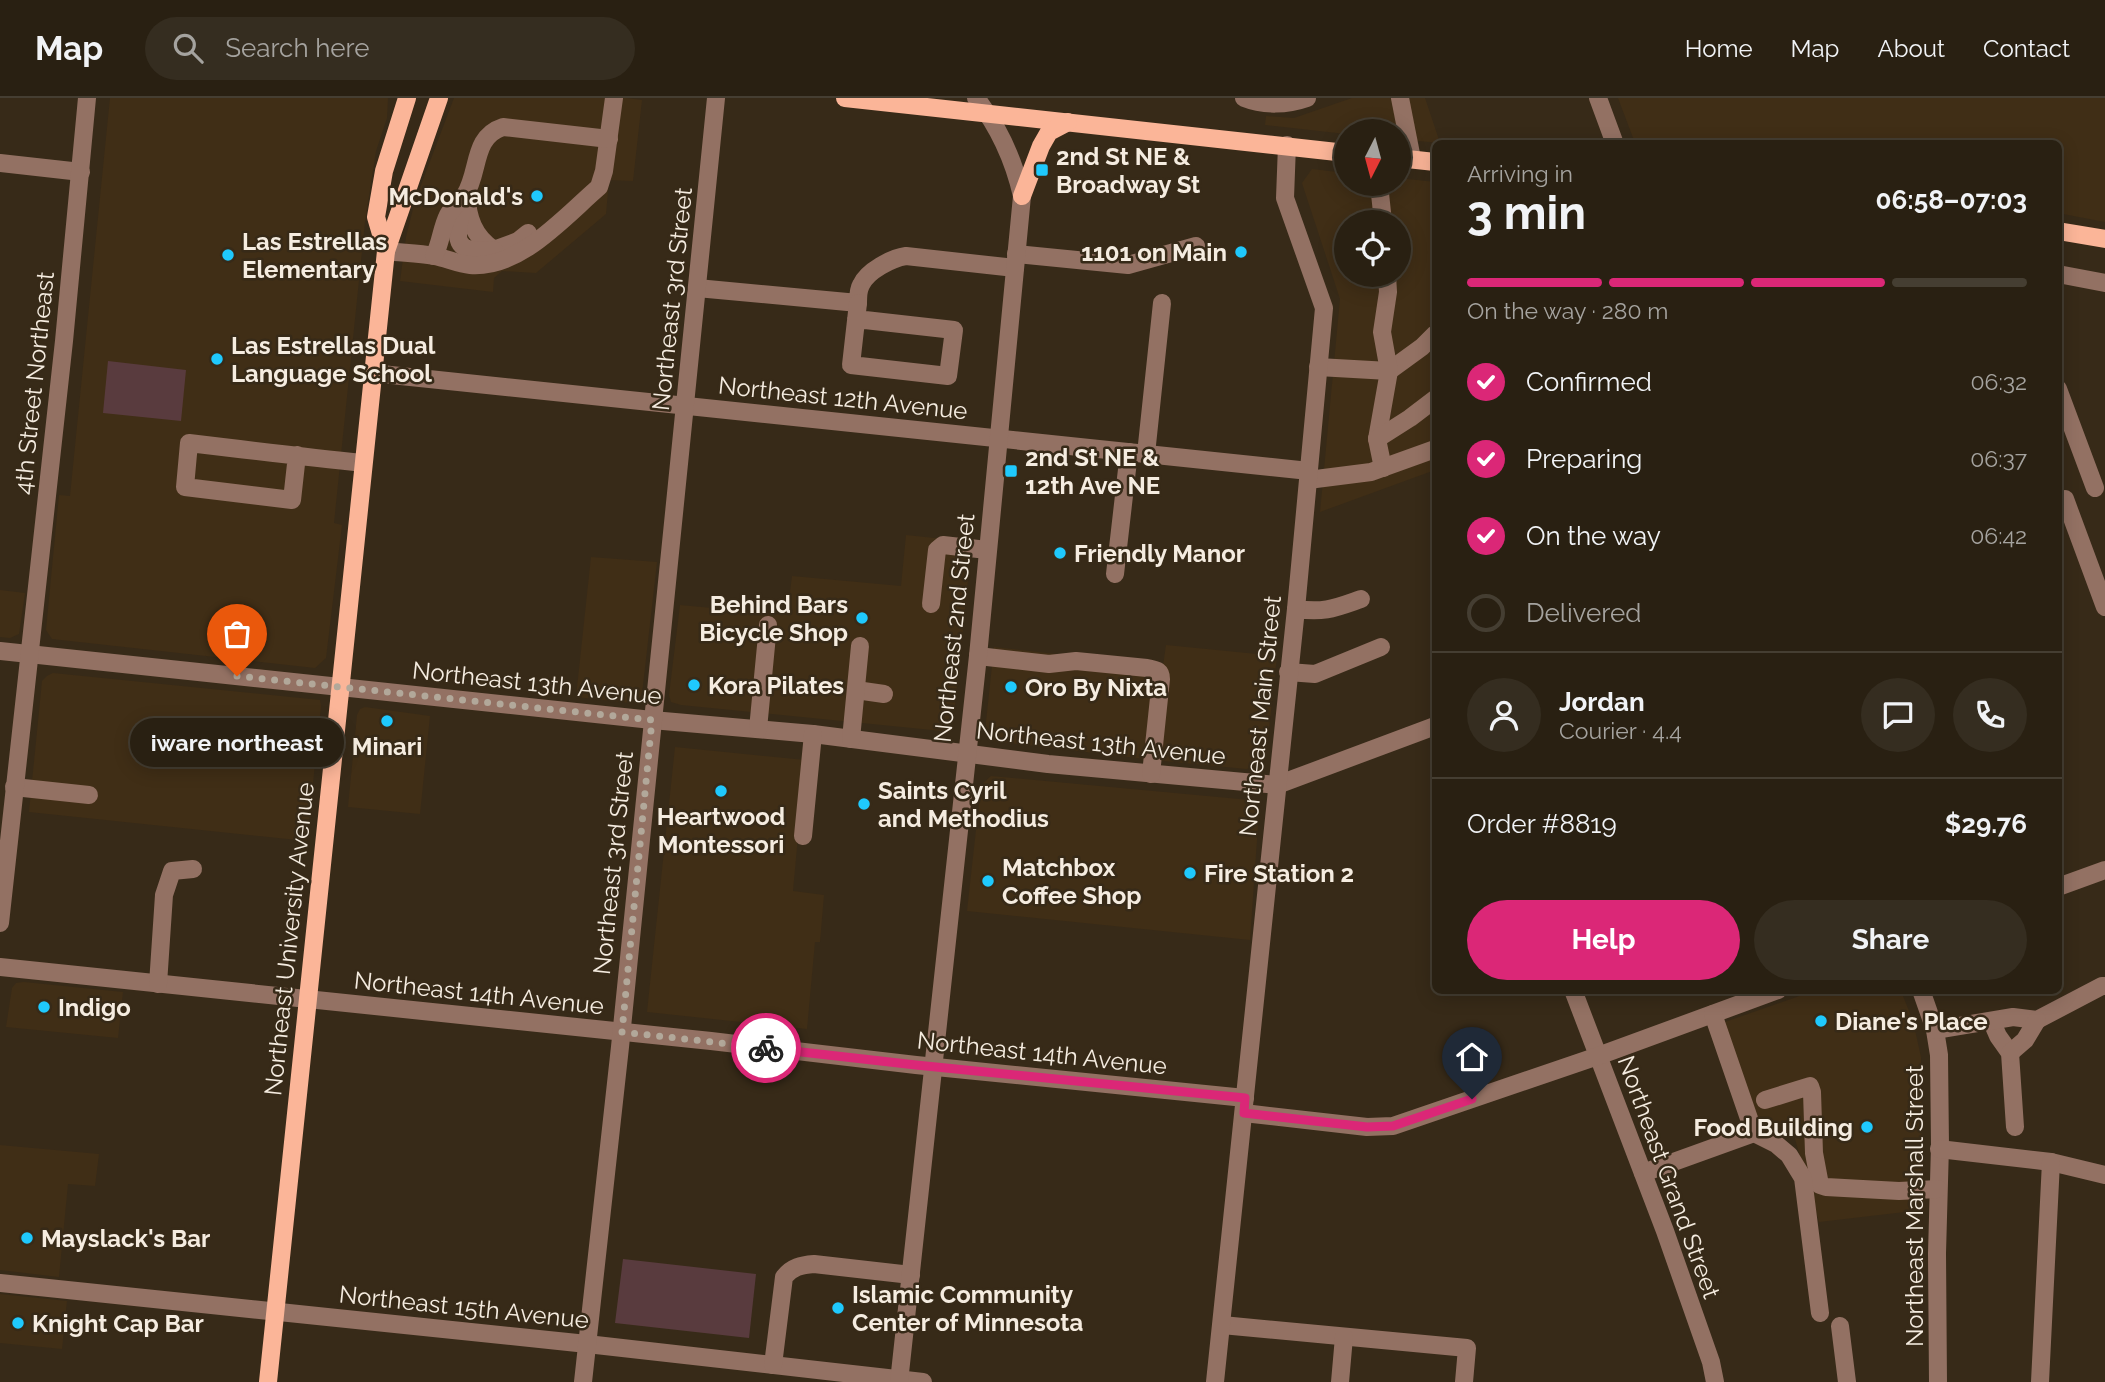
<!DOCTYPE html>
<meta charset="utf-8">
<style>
:root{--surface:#292012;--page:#352d20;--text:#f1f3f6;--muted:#a5a39f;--line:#453e32;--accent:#db2777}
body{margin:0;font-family:Raleway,sans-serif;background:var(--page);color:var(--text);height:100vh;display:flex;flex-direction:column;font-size:26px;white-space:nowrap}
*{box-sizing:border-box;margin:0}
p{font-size:23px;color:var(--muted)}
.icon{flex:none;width:38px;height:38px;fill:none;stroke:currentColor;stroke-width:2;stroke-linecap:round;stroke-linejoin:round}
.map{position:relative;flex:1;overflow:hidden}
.drawer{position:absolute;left:1432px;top:42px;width:630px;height:854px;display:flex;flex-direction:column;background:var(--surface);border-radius:10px;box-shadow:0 4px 18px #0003,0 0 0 2px var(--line)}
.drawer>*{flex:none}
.needle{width:46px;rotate:186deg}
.buttons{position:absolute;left:1334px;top:21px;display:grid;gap:14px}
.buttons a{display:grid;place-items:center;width:77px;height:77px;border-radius:50%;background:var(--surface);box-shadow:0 4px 18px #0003,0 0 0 2px var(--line);font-size:35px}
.pin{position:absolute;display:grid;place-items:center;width:60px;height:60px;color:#fff;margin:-72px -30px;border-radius:50% 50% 50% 0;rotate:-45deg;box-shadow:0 0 7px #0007}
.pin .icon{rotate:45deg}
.courier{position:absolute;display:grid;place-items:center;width:70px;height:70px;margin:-35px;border:5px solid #db2777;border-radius:50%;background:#fff;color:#222;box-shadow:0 2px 9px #0007}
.bubble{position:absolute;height:49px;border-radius:24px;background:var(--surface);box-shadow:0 4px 18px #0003,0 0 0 2px var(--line);font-size:23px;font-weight:700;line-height:49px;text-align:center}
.overview em{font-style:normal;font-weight:700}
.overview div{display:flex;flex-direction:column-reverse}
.overview{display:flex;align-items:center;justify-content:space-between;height:119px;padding:0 35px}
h1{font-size:46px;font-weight:700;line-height:52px}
.bar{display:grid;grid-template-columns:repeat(4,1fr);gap:10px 7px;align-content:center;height:84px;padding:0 35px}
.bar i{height:9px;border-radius:5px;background:var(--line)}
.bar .selected{background:var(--accent)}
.bar p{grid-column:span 4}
.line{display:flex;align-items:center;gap:18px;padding:0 35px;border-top:2px solid var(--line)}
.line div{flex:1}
.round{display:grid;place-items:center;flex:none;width:74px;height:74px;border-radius:37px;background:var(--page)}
ol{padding:0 35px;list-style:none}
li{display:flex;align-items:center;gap:21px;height:77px}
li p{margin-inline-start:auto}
li .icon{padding:7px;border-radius:50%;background:var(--accent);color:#fff;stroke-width:4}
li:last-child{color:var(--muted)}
li i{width:38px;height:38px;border:4px solid var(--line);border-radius:50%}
.cta{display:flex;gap:14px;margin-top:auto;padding:14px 35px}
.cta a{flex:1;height:80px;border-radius:42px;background:var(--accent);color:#fff;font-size:28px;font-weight:700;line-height:80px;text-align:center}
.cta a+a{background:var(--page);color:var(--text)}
header{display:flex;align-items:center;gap:42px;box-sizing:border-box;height:98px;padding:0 35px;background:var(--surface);border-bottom:2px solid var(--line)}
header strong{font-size:33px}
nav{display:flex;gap:38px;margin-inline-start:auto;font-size:24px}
.search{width:490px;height:63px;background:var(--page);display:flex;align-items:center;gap:18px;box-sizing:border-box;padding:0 24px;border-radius:38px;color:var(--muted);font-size:26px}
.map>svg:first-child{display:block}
</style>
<header>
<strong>Map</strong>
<div class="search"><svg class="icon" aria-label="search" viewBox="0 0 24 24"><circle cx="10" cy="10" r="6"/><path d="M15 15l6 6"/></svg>Search here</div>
<nav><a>Home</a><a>Map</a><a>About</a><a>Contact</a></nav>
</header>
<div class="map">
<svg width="2105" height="1284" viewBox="0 0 2105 1284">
<rect width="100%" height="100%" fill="#372a18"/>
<g fill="#402e16" fill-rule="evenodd">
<polygon points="110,0 388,0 387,20 376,53 365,124 334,425 342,427 326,560 315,570 52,541 46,532 59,397 70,398"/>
<polygon points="454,0 626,0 642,2 633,83 609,82 606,116 536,175 502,173 494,180 493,194 400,183 406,139 415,103"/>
<polygon points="1352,0 1425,0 1440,45 1398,41 1398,33 1346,33 1346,36 1265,27 1266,18 1294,20"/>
<polygon points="1618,0 2105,0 2105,124 2058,115 2058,46 1635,45"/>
<path d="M1312,71L1346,75V86H1398V80L1435,84V372L1320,414L1340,201L1302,85ZM1346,124H1398V177H1346Z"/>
<polygon points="906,437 972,444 953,626 948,632 942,633 681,607 671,604 669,597 680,507 787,517 792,478 901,488"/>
<polygon points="591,459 657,464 642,596 638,602 631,605 576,599"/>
<polygon points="0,492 25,495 19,536 10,540 0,539"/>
<polygon points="1166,547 1277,558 1266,658 1260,668 1246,671 1154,662 993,643 987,640 985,633 994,549 1163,568"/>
<polygon points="53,575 320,602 321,608 307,743 29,714 42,583 47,578"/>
<polygon points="365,609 430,618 420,716 348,709 357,617 360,611"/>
<polygon points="675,649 805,662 793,793 824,797 820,844 815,844 807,931 647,914"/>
<polygon points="991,678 1250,702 1259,713 1250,842 967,813 981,687"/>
<polygon points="24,884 123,894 118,940 6,929 12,890 16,885"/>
<polygon points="1814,893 1901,893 1913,923 1921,959 1922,1112 1819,1124 1791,1027 1759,1033 1725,924"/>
<polygon points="0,1047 99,1056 95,1088 68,1086 59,1179 0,1172"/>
<polygon points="0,1196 67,1203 62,1251 0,1245"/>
</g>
<g fill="#593b3e">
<polygon points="108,263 186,272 181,323 103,315"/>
<polygon points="623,1161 756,1176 749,1240 615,1225"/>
</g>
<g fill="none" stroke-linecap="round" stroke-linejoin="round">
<g stroke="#937163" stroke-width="18">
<path d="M1244,0C1264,8 1287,7 1307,0"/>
<polyline points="1400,0 1412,61"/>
<polyline points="1598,0 1615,46"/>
<polyline points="0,65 81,74"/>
<polyline points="1379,86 1383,124"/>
<path d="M466,96C468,120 473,138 494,152L518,143L528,135"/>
<path d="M464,103C456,137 448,157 494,152"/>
<path d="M386,153C401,155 418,155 434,158C446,160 458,166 470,167C520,171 564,119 599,89L604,73L614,0"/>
<polyline points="1016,156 1128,167 1196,148"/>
<path d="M434,158C441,145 441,131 448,117C452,109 461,104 465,97C480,73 472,39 503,29L609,41"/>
<polyline points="2058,176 2105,185"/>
<path d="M697,190L858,205C858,199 858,192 861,187C867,173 892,160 906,158L1015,170"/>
<polyline points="856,221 954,232 948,278 851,267 858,205"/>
<polyline points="1318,269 1389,273 1422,249 1435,236"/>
<polyline points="372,275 1309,373"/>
<polyline points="2058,291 2095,390"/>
<polyline points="1377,341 1389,273 1382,234 1388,194 1387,177"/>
<polyline points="1146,356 1162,205"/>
<path d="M297,357L292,402L185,389L189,345C247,352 305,359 363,365"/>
<polyline points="1383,370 1377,341 1410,320 1435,301"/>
<polyline points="1308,382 1371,374 1435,351"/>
<polyline points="2065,401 2105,509"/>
<polyline points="1115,476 1129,354"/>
<polyline points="931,506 937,452 943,447 987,452"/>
<path d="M1296,511C1325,515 1335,510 1361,501"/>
<polyline points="0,553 652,622 813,636 1048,666 1277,687 1435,628"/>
<path d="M978,558L1049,566L1076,563L1147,570C1156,572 1161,572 1161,581L1151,676"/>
<polyline points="1288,574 1315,576 1381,549"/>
<polyline points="856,592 884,596"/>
<polyline points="758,631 768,527"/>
<polyline points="851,641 860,548"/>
<polyline points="14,689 89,697"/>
<polyline points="803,738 813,636"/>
<polyline points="2058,789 2105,772"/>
<polyline points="0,825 64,243 87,0"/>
<polyline points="0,869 711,943 916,967 1245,1000"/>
<polyline points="158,886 164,797 172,773 193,771"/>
<polyline points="1573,892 1665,1133 1711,1264 1715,1284"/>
<polyline points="1921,892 1935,932 1939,957 1940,1048 1937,1155 1938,1284"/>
<polyline points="1992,924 1998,938 2010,955 2015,1029"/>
<polyline points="1935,932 2013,919 2037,922 2102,888 2105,888"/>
<polyline points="2010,955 2025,942 2037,922"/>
<polyline points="1765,1002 1810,988 1812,994 1814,1055 1820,1087 1826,1089 1899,1093 1938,1091"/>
<polyline points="1244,1015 1367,1029 1393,1028 1598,958 1778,892"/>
<polyline points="1754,1035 1776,1046 1789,1057 1803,1080 1820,1215"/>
<polyline points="1939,1051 2051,1064 2105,1077"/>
<polyline points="1643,1075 1754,1035 1713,916"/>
<polyline points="0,1185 587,1246 923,1284"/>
<polyline points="1222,1227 1467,1250 1464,1284"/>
<polyline points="1840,1228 1847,1284"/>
<path d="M773,1267L784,1179C792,1169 801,1167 814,1166L911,1177"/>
<polyline points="583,1284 620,949 716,0"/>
<path d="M899,1284L978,558L1022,98C1014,63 998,28 976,0"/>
<polyline points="1215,1284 1296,511 1324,210 1285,100 1287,47"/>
<polyline points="1340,1284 1344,1239"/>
<polyline points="2040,1284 2051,1064"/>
</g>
<g stroke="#fbb598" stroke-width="18">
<polyline points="845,0 1346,55"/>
<polyline points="1398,60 1435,64"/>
<polyline points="1022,98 1041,48 1049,34 1068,24"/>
<polyline points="2058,133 2105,141"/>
<polyline points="386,153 376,119 384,73 407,0"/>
<polyline points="268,1284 386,153 439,0"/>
</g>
</g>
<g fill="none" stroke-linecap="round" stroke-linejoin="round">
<polyline stroke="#b2a89a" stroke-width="7" stroke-dasharray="0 12.6" points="237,578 652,622 622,934 766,950"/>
<polyline stroke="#db2777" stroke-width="9" points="766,950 916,967 1245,1000 1244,1015 1367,1029 1393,1028 1472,1001"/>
</g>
<g fill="#1fc9fd" stroke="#372a18" stroke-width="2.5">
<rect x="1035" y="65" width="14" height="14" rx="3.5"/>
<circle cx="537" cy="98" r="7"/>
<circle cx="1241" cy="154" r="7"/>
<circle cx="228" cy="157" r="7"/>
<circle cx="217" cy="261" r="7"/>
<rect x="1004" y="366" width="14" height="14" rx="3.5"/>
<circle cx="1060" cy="455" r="7"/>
<circle cx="862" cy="520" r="7"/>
<circle cx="694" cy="587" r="7"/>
<circle cx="1011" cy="589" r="7"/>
<circle cx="387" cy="623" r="7"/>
<circle cx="721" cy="693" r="7"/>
<circle cx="864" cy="706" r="7"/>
<circle cx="1190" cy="775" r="7"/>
<circle cx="988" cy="783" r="7"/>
<circle cx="44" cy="909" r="7"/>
<circle cx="1821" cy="923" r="7"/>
<circle cx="1867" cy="1029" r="7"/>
<circle cx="27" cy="1140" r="7"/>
<circle cx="838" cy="1210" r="7"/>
<circle cx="18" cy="1225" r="7"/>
</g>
<g text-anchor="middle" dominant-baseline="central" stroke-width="5" stroke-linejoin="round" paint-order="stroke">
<g font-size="24" font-weight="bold" fill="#f5ece0" stroke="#372a18" text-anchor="start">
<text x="1056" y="58">2nd St NE &amp;<tspan x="1056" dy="28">Broadway St</tspan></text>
<text x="523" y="98" text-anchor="end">McDonald's</text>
<text x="242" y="143">Las Estrellas<tspan x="242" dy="28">Elementary</tspan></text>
<text x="1227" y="154" text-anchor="end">1101 on Main</text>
<text x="231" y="247">Las Estrellas Dual<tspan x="231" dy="28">Language School</tspan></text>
<text x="1025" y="359">2nd St NE &amp;<tspan x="1025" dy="28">12th Ave NE</tspan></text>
<text x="1074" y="455">Friendly Manor</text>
<text x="848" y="506" text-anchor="end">Behind Bars<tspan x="848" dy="28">Bicycle Shop</tspan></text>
<text x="708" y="587">Kora Pilates</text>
<text x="1025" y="589">Oro By Nixta</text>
<text x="387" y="648" text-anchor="middle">Minari</text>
<text x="878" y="692">Saints Cyril<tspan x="878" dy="28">and Methodius</tspan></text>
<text x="721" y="718" text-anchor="middle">Heartwood<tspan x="721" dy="28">Montessori</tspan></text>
<text x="1002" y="769">Matchbox<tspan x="1002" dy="28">Coffee Shop</tspan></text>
<text x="1204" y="775">Fire Station 2</text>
<text x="58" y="909">Indigo</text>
<text x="1835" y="923">Diane's Place</text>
<text x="1853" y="1029" text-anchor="end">Food Building</text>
<text x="41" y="1140">Mayslack's Bar</text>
<text x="852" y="1196">Islamic Community<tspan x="852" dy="28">Center of Minnesota</tspan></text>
<text x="32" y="1225">Knight Cap Bar</text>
</g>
<g font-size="24" fill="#f5ece0" stroke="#372a18">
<text transform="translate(672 201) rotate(-84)">Northeast 3rd Street</text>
<text transform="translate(34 285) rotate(-84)">4th Street Northeast</text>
<text transform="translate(843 300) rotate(6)">Northeast 12th Avenue</text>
<text transform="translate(954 530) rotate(-84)">Northeast 2nd Street</text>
<text transform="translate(537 585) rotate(6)">Northeast 13th Avenue</text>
<text transform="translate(1260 618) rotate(-84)">Northeast Main Street</text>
<text transform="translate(1101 645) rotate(6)">Northeast 13th Avenue</text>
<text transform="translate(613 765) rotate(-84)">Northeast 3rd Street</text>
<text transform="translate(289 841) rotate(-84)">Northeast University Avenue</text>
<text transform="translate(479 895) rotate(6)">Northeast 14th Avenue</text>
<text transform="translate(1042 955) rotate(6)">Northeast 14th Avenue</text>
<text transform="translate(1669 1079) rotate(70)">Northeast Grand Street</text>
<text transform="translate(1914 1108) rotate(-90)">Northeast Marshall Street</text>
<text transform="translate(464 1209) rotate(6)">Northeast 15th Avenue</text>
</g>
</g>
</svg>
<div class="buttons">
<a><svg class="needle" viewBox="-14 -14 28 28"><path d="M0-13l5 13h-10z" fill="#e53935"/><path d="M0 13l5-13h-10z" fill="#a5a39f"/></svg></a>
<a><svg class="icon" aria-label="locate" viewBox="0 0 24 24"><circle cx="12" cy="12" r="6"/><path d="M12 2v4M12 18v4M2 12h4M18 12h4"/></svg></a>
</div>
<div class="pin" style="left:237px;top:578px;background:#ea580c"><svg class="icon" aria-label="bag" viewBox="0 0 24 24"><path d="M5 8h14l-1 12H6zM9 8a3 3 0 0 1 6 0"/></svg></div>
<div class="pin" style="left:1472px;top:1001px;background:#1f2937"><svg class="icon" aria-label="home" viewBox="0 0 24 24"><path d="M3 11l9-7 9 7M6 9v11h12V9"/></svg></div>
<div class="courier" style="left:766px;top:950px"><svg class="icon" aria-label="bike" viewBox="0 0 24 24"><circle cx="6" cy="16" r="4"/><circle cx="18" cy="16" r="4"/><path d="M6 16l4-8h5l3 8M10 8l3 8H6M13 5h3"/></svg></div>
<div class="bubble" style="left:130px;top:620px;width:214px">iware northeast</div>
<section class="drawer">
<div class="overview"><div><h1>3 min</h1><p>Arriving in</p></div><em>06:58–07:03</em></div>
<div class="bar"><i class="selected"></i><i class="selected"></i><i class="selected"></i><i></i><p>On the way · 280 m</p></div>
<ol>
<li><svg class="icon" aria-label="check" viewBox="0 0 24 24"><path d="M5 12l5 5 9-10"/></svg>Confirmed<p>06:32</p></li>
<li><svg class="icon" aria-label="check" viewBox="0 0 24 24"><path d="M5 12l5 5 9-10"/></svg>Preparing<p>06:37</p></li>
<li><svg class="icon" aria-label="check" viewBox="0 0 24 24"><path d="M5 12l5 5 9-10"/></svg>On the way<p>06:42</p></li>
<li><i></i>Delivered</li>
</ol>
<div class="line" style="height:126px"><a class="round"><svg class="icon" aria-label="person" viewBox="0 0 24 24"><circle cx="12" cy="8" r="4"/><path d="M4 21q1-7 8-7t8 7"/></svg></a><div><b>Jordan</b><p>Courier · 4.4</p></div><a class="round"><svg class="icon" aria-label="chat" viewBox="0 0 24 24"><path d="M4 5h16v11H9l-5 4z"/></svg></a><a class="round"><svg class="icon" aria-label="phone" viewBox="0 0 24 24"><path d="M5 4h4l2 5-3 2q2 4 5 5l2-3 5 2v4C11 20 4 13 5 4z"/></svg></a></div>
<div class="line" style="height:91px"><div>Order #8819</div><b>$29.76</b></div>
<div class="cta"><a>Help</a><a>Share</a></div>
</section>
</div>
